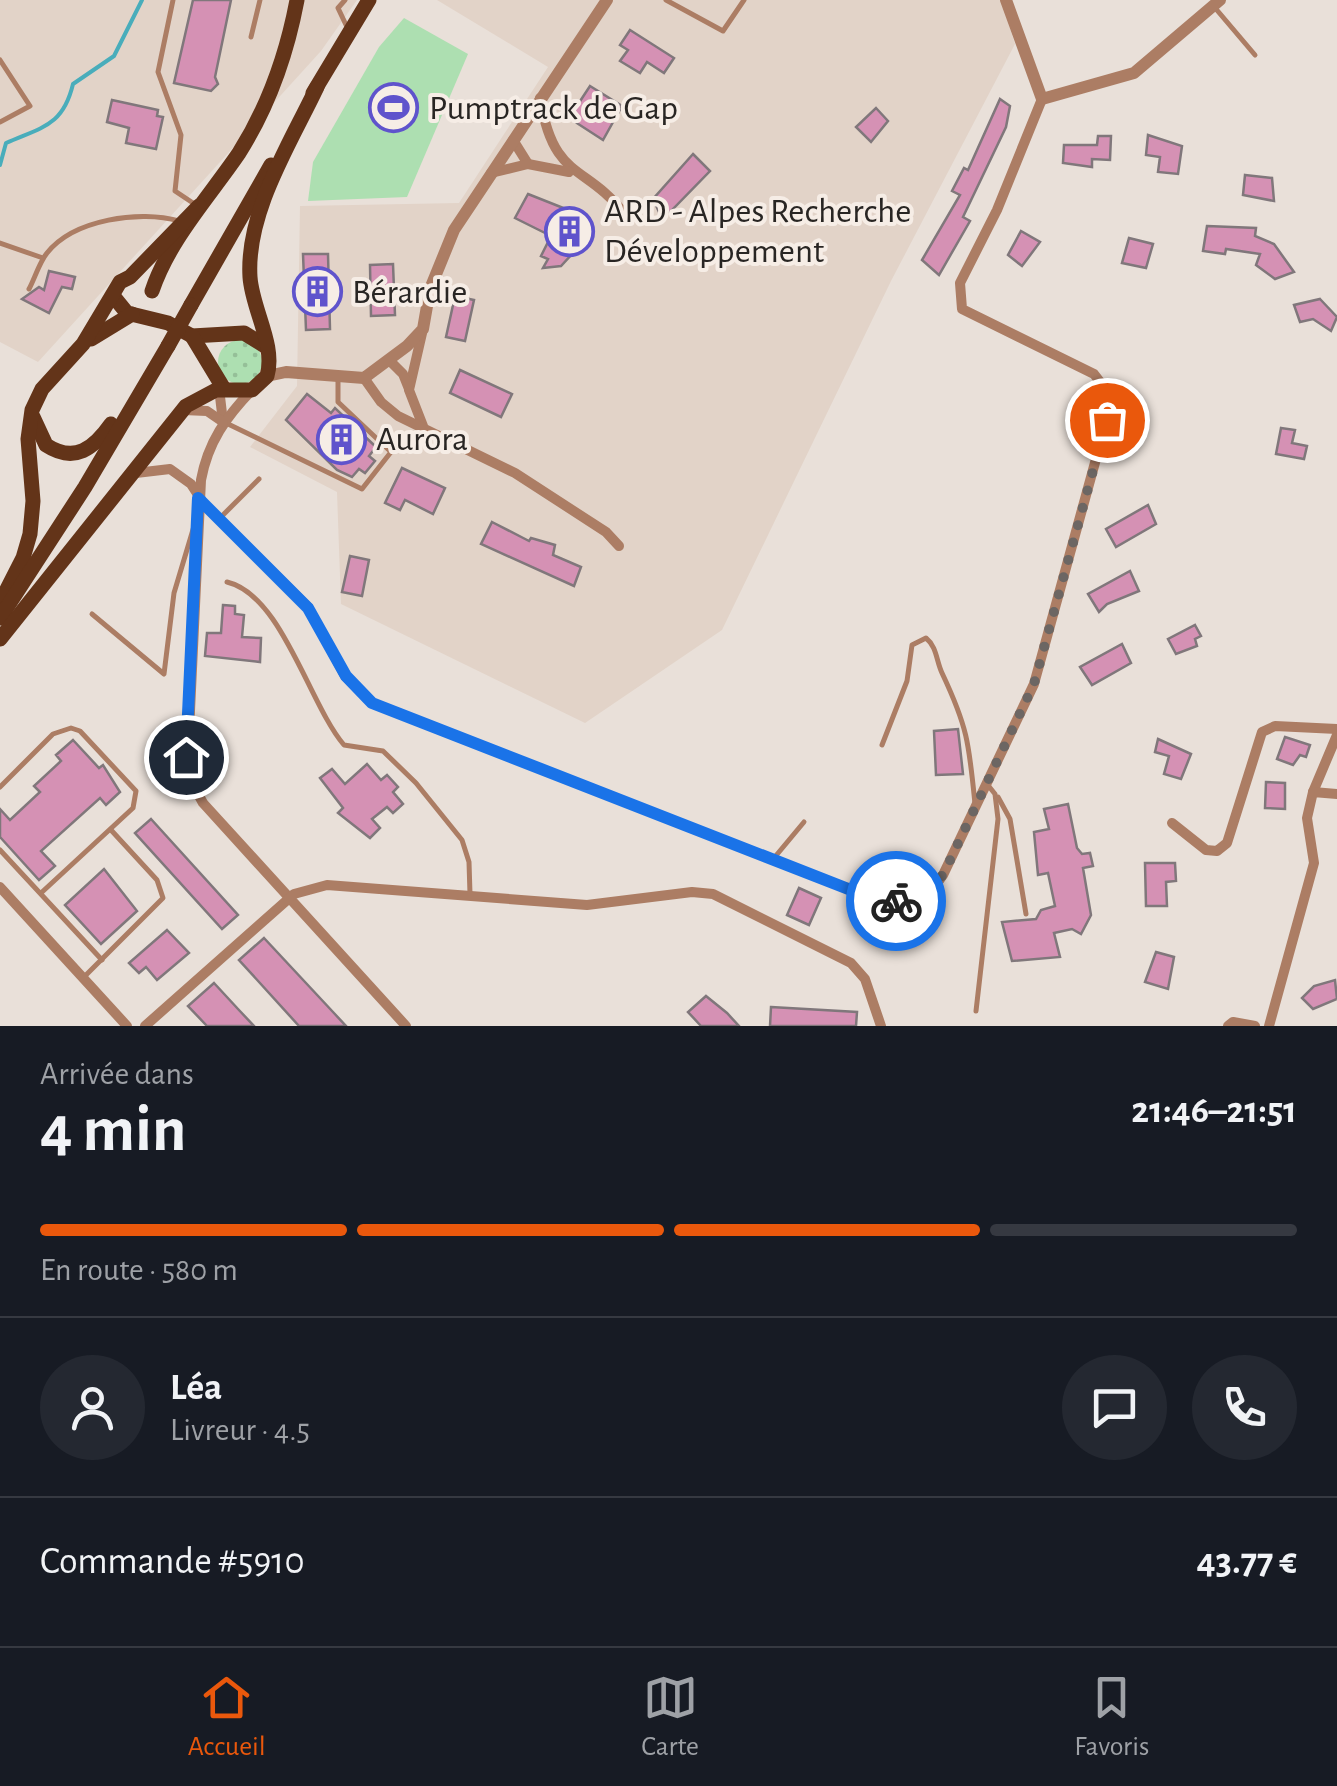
<!DOCTYPE html>
<html lang="fr">
<meta charset="utf-8">
<style>
:root{--surface:#171b24;--page:#242831;--text:#f1f3f6;--muted:#9ea1a6;--line:#363941;--accent:#ea580c}
body{margin:0;font-family:"Alegreya Sans",sans-serif;background:var(--page);color:var(--text);height:100vh;display:flex;flex-direction:column;font-size:38px;white-space:nowrap}
*{box-sizing:border-box;margin:0}
p{font-size:32px;color:var(--muted)}
.icon{flex:none;width:55px;height:55px;fill:none;stroke:currentColor;stroke-width:2;stroke-linecap:round;stroke-linejoin:round}
.map{position:relative;height:1026px;overflow:hidden}
.drawer{display:flex;flex-direction:column;background:var(--surface);flex:1}
.drawer>*{flex:none}
.pin{position:absolute;display:grid;place-items:center;width:85px;height:85px;color:#fff;margin:-42px;border:5px solid #fff;border-radius:50%;box-shadow:0 2px 10px #0007}
.courier{position:absolute;display:grid;place-items:center;width:100px;height:100px;margin:-50px;border:8px solid #1a73e8;border-radius:50%;background:#fff;color:#222;box-shadow:0 2px 12px #0007}
.headline em{font-style:normal;font-weight:600}
.headline div{display:flex;flex-direction:column-reverse}
.headline{display:flex;align-items:center;justify-content:space-between;height:170px;padding:0 40px}
h1{font-size:65px;font-weight:600;line-height:75px}
.bar{display:grid;grid-template-columns:repeat(4,1fr);gap:15px 10px;align-content:center;height:120px;padding:0 40px}
.bar i{height:12px;border-radius:8px;background:var(--line)}
.bar .current{background:var(--accent)}
.bar p{grid-column:span 4}
.line{display:flex;align-items:center;gap:25px;padding:0 40px;border-top:2px solid var(--line)}
.line div{flex:1}
.round{display:grid;place-items:center;flex:none;width:105px;height:105px;border-radius:52px;background:var(--page)}
.tabs{display:flex;justify-content:space-around;align-items:center;height:140px;border-top:2px solid var(--line);background:var(--surface);font-size:28px;color:var(--muted)}
.tabs a{display:grid;justify-items:center;gap:5px}
.tabs .current{color:var(--accent)}
.map>svg:first-child{display:block}
</style>
<div class="map">
<svg width="1337" height="1026" viewBox="0 0 1337 1026">
<defs>
<pattern id="grass-dots" width="8" height="8" patternUnits="userSpaceOnUse" patternTransform="scale(2.5)"><rect width="8" height="8" fill="#addfb1"/><path d="M2 2h.1M6 6h.1" fill="none" stroke="#95bf98" stroke-width="1.8" stroke-linecap="round"/></pattern>
</defs>
<rect width="100%" height="100%" fill="#e9e0d9"/>
<g fill="#e2d3c8">
<polygon points="0,0 357,0 321,51 38,362 0,342"/>
<polygon points="437,0 1001,0 1015,44 891,281 722,630 585,723 341,604 337,492 250,447 297,386 300,206 459,203 548,67"/>
</g>
<circle fill="url(#grass-dots)" cx="240" cy="362" r="22"/>
<polygon fill="#addfb1" points="404,18 468,54 407,197 308,201 313,162 379,47"/>
<g fill="none" stroke-linecap="round" stroke-linejoin="round">
<path stroke="#49adbb" stroke-width="4" d="M0,165L6,143C42,127 63,126 73,84L114,56L142,0"/>
</g>
<g fill="#d591b4" stroke="#80777b" stroke-width="2.5">
<polygon points="193,0 231,0 215,77 218,84 211,91 174,83"/>
<polygon points="630,30 674,58 664,73 647,62 640,73 620,61 628,50 620,45"/>
<polygon points="590,86 622,106 603,140 569,118"/>
<polygon points="1000,99 1010,106 1006,127 963,217 970,221 939,275 922,260 960,195 952,191 964,168 968,170"/>
<polygon points="112,100 158,110 157,116 163,117 156,149 126,143 129,128 107,122"/>
<polygon points="876,108 888,121 871,142 856,127"/>
<polygon points="1148,135 1182,146 1178,174 1158,172 1160,157 1146,155"/>
<polygon points="1098,136 1111,136 1110,160 1092,159 1092,167 1063,163 1064,145 1097,145"/>
<polygon points="693,154 710,171 670,212 659,212 653,199"/>
<polygon points="1245,175 1272,178 1274,201 1243,195"/>
<polygon points="528,194 586,217 580,229 588,233 585,240 561,266 543,268 548,259 541,256 551,236 515,218"/>
<polygon points="1207,226 1256,228 1255,236 1274,244 1294,272 1275,279 1256,265 1260,254 1226,249 1225,254 1203,251"/>
<polygon points="1021,231 1040,242 1022,266 1008,255"/>
<polygon points="1129,238 1153,244 1146,268 1122,263"/>
<polygon points="303,254 328,254 330,329 306,330"/>
<polygon points="393,264 395,315 371,316 370,265"/>
<polygon points="49,271 75,277 72,289 62,287 49,313 22,299 39,287 44,290"/>
<polygon points="455,296 474,300 465,341 446,337"/>
<polygon points="1320,299 1337,317 1331,331 1313,319 1300,322 1294,305"/>
<polygon points="460,370 512,394 501,417 450,393"/>
<polygon points="307,394 331,413 335,408 376,447 369,456 375,461 365,473 359,469 352,477 337,470 286,420"/>
<polygon points="1281,428 1295,430 1292,443 1307,446 1304,459 1276,454"/>
<polygon points="402,468 445,488 433,514 405,500 400,510 385,503"/>
<polygon points="1148,505 1156,524 1116,547 1106,529"/>
<polygon points="492,522 529,541 531,538 555,545 553,555 581,567 574,586 481,544"/>
<polygon points="350,556 369,560 362,596 342,592"/>
<polygon points="1130,571 1139,591 1107,604 1099,612 1088,594"/>
<polygon points="223,605 235,606 235,614 244,615 242,637 261,638 260,662 205,656 207,633 221,633"/>
<polygon points="1195,625 1201,636 1195,639 1197,646 1176,654 1168,639"/>
<polygon points="1122,644 1131,663 1092,685 1080,667"/>
<polygon points="958,729 963,774 936,775 934,731"/>
<polygon points="1285,737 1310,745 1306,757 1300,755 1293,765 1277,759"/>
<polygon points="1158,739 1191,754 1181,779 1164,774 1169,756 1155,752"/>
<polygon points="73,740 99,768 103,765 120,792 106,805 100,798 41,851 55,866 39,880 0,837 0,809 10,820 40,792 34,786 61,761 56,755"/>
<polygon points="367,764 381,780 387,775 398,787 393,792 403,804 393,813 387,807 372,819 380,828 370,838 338,813 343,808 320,778 332,769 345,784"/>
<polygon points="1266,782 1285,783 1285,809 1265,808"/>
<polygon points="1068,804 1077,848 1082,854 1090,853 1093,866 1083,868 1091,915 1081,934 1072,929 1054,933 1060,957 1012,961 1002,922 1036,919 1041,910 1055,906 1048,873 1038,875 1034,832 1049,829 1044,809"/>
<polygon points="151,819 238,915 222,929 135,833"/>
<polygon points="1145,863 1175,863 1176,881 1166,882 1167,906 1146,906"/>
<polygon points="104,869 137,911 101,944 65,905"/>
<polygon points="799,888 821,898 809,925 787,915"/>
<polygon points="167,930 189,953 157,980 146,967 139,973 129,963"/>
<polygon points="264,938 333,1012 346,1026 299,1026 239,960"/>
<polygon points="1156,952 1174,957 1168,989 1145,982"/>
<polygon points="1335,980 1337,999 1313,1009 1302,998 1314,986"/>
<polygon points="214,983 238,1009 254,1026 207,1026 188,1006"/>
<polygon points="706,996 727,1013 739,1026 701,1026 688,1012"/>
<polygon points="771,1007 857,1012 856,1026 770,1026"/>
</g>
<g fill="none" stroke-linecap="round" stroke-linejoin="round">
<g stroke="#ac7d64" stroke-width="5">
<polyline points="173,0 158,72 181,135 175,191 196,205"/>
<polyline points="345,0 338,8 347,27"/>
<polyline points="666,0 723,31 744,0"/>
<polyline points="1216,9 1255,55"/>
<polyline points="251,37 260,0"/>
<polyline points="0,60 30,106 0,122"/>
<polyline points="0,243 43,258"/>
<path d="M29,289C35,278 39,263 47,253C74,219 140,210 179,221"/>
<polyline points="226,423 362,489 391,452 338,402 338,379"/>
<polyline points="219,519 259,479"/>
<path d="M227,582C282,595 309,704 344,745L383,751L416,783L462,840L469,862L470,894"/>
<polyline points="92,614 164,674 174,593 195,523"/>
<path d="M882,745L907,681L912,645L926,638C937,647 936,660 942,673C968,728 969,744 975,804"/>
<polyline points="0,787 53,734 71,728 80,731 136,791 133,808 41,893"/>
<polyline points="998,797 1010,819 1026,914"/>
<polyline points="0,850 102,960"/>
<polyline points="774,858 804,822"/>
<polyline points="84,977 163,898 157,880 111,830"/>
<polyline points="976,1011 998,819 995,794 987,784"/>
</g>
<g stroke="#ac7d64" stroke-width="10">
<path d="M540,98C554,183 586,162 626,216"/>
<polyline points="513,140 528,164"/>
<polyline points="491,173 528,164 569,172"/>
<polyline points="423,329 409,390 423,426"/>
<polyline points="390,361 403,374 409,389"/>
<polyline points="364,378 381,402 398,416 515,473 606,532 619,546"/>
<polyline points="219,388 223,422"/>
<path d="M252,390C226,417 208,442 201,480L187,774L203,803L406,1026"/>
<polyline points="183,410 207,411 223,422"/>
<path d="M136,473L170,469L191,484L204,504L308,607L345,676L372,703L856,892C888,902 922,907 943,875L1034,684L1107,419L1104,387L1094,374L962,309L960,283L997,210L1042,99"/>
<polyline points="1313,792 1337,735"/>
<polyline points="1172,823 1206,850 1217,851 1227,843 1262,732 1275,726 1337,729"/>
<polyline points="0,887 127,1026"/>
<polyline points="145,1026 294,894 327,885 587,905 692,892 713,894 851,963 865,979 881,1026"/>
<polyline points="1228,1026 1233,1022 1255,1026"/>
<polyline points="1269,1026 1314,863 1307,818 1313,792 1337,794"/>
</g>
<g stroke="#ac7d64" stroke-width="12">
<polyline points="1006,0 1042,99 1134,73 1220,0"/>
<polyline points="267,376 286,372 364,378 407,346 423,329 430,289 454,230 607,0"/>
</g>
<g stroke="#633419" stroke-width="15">
<polyline points="313,93 369,0"/>
<path d="M152,291C169,240 209,197 239,153C268,107 287,53 297,0"/>
<polyline points="114,297 127,313 168,323 192,336 244,333 265,346"/>
<polyline points="191,305 271,165"/>
<polyline points="192,336 224,389"/>
<polyline points="91,339 132,314"/>
<path d="M33,417L46,445C75,464 94,448 111,424"/>
<polyline points="0,603 23,558 30,534 33,501 28,439 32,410 42,389 83,344 120,282 130,277 199,206"/>
<polyline points="0,618 85,487 168,346"/>
<path d="M0,639L186,406L216,390H252L267,376C276,345 252,309 250,277C246,212 290,144 317,87"/>
</g>
<polyline stroke="#633419" stroke-width="15" points="168,346 191,305"/>
</g>
<g fill="none" stroke-linecap="round" stroke-linejoin="round">
<polyline stroke="#6c6663" stroke-width="10" stroke-dasharray="0 18" points="896,901 920,896 943,875 1034,684 1107,420"/>
<polyline stroke="#1a73e8" stroke-width="12" points="186,757 198,498 308,608 346,676 372,703 856,892 896,901"/>
</g>
<defs>
<symbol id="stadium-ring" viewBox="-11 -11 22 22"><circle r="9.5" fill="#f6ede6" stroke="#5f53cc" stroke-width="1.5"/><path d="M0-5a6.5 5 0 1 0 0 10a6.5 5 0 1 0 0-10ZM-3.5-1.8h7v3.6h-7Z" fill="#5f53cc"/></symbol>
<symbol id="building-ring" viewBox="-11 -11 22 22"><circle r="9.5" fill="#f6ede6" stroke="#5f53cc" stroke-width="1.5"/><path d="M-4-6H4V6H1V3H-1V6H-4ZM-2.5-4.3h1.7v1.8h-1.7ZM.8-4.3h1.7v1.8H.8ZM-2.5-1h1.7V.8h-1.7ZM.8-1h1.7V.8H.8Z" fill="#5f53cc"/></symbol>
</defs>
<g fill-rule="evenodd">
<use href="#stadium-ring" x="366" y="80" width="55" height="55"/>
<use href="#building-ring" x="542" y="204" width="55" height="55"/>
<use href="#building-ring" x="290" y="264" width="55" height="55"/>
<use href="#building-ring" x="314" y="412" width="55" height="55"/>
</g>
<g text-anchor="middle" dominant-baseline="central" stroke-width="8" stroke-linejoin="round" paint-order="stroke">
<g font-size="35" fill="#282523" stroke="#f6ede6" text-anchor="start">
<text x="429" y="108">Pumptrack de Gap</text>
<text x="604" y="211">ARD - Alpes Recherche<tspan x="604" dy="40">Développement</tspan></text>
<text x="352" y="292">Bérardie</text>
<text x="376" y="439">Aurora</text>
</g>
</g>
</svg>
<div class="pin" style="left:1107px;top:420px;background:#ea580c"><svg class="icon" aria-label="bag" viewBox="0 0 24 24"><path d="M5 8h14l-1 12H6zM9 8a3 3 0 0 1 6 0"/></svg></div>
<div class="pin" style="left:186px;top:757px;background:#1f2937"><svg class="icon" aria-label="home" viewBox="0 0 24 24"><path d="M3 11l9-7 9 7M6 9v11h12V9"/></svg></div>
<div class="courier" style="left:896px;top:901px"><svg class="icon" aria-label="bike" viewBox="0 0 24 24"><circle cx="6" cy="16" r="4"/><circle cx="18" cy="16" r="4"/><path d="M6 16l4-8h5l3 8M10 8l3 8H6M13 5h3"/></svg></div>
</div>
<section class="drawer">
<div class="headline"><div><h1>4 min</h1><p>Arrivée dans</p></div><em>21:46–21:51</em></div>
<div class="bar"><i class="current"></i><i class="current"></i><i class="current"></i><i></i><p>En route · 580 m</p></div>
<div class="line" style="height:180px"><a class="round"><svg class="icon" aria-label="person" viewBox="0 0 24 24"><circle cx="12" cy="8" r="4"/><path d="M4 21q1-7 8-7t8 7"/></svg></a><div><b>Léa</b><p>Livreur · 4.5</p></div><a class="round"><svg class="icon" aria-label="chat" viewBox="0 0 24 24"><path d="M4 5h16v11H9l-5 4z"/></svg></a><a class="round"><svg class="icon" aria-label="phone" viewBox="0 0 24 24"><path d="M5 4h4l2 5-3 2q2 4 5 5l2-3 5 2v4C11 20 4 13 5 4z"/></svg></a></div>
<div class="line" style="height:130px"><div>Commande #5910</div><b>43.77 €</b></div>
</section>
<nav class="tabs">
<a class="current"><svg class="icon" aria-label="home" viewBox="0 0 24 24"><path d="M3 11l9-7 9 7M6 9v11h12V9"/></svg>Accueil</a>
<a><svg class="icon" aria-label="map" viewBox="0 0 24 24"><path d="M3 6l6-2 6 2 6-2v14l-6 2-6-2-6 2zM9 4v14M15 6v14"/></svg>Carte</a>
<a><svg class="icon" aria-label="saved" viewBox="0 0 24 24"><path d="M7 4h10v16l-5-4-5 4z"/></svg>Favoris</a>
</nav>
